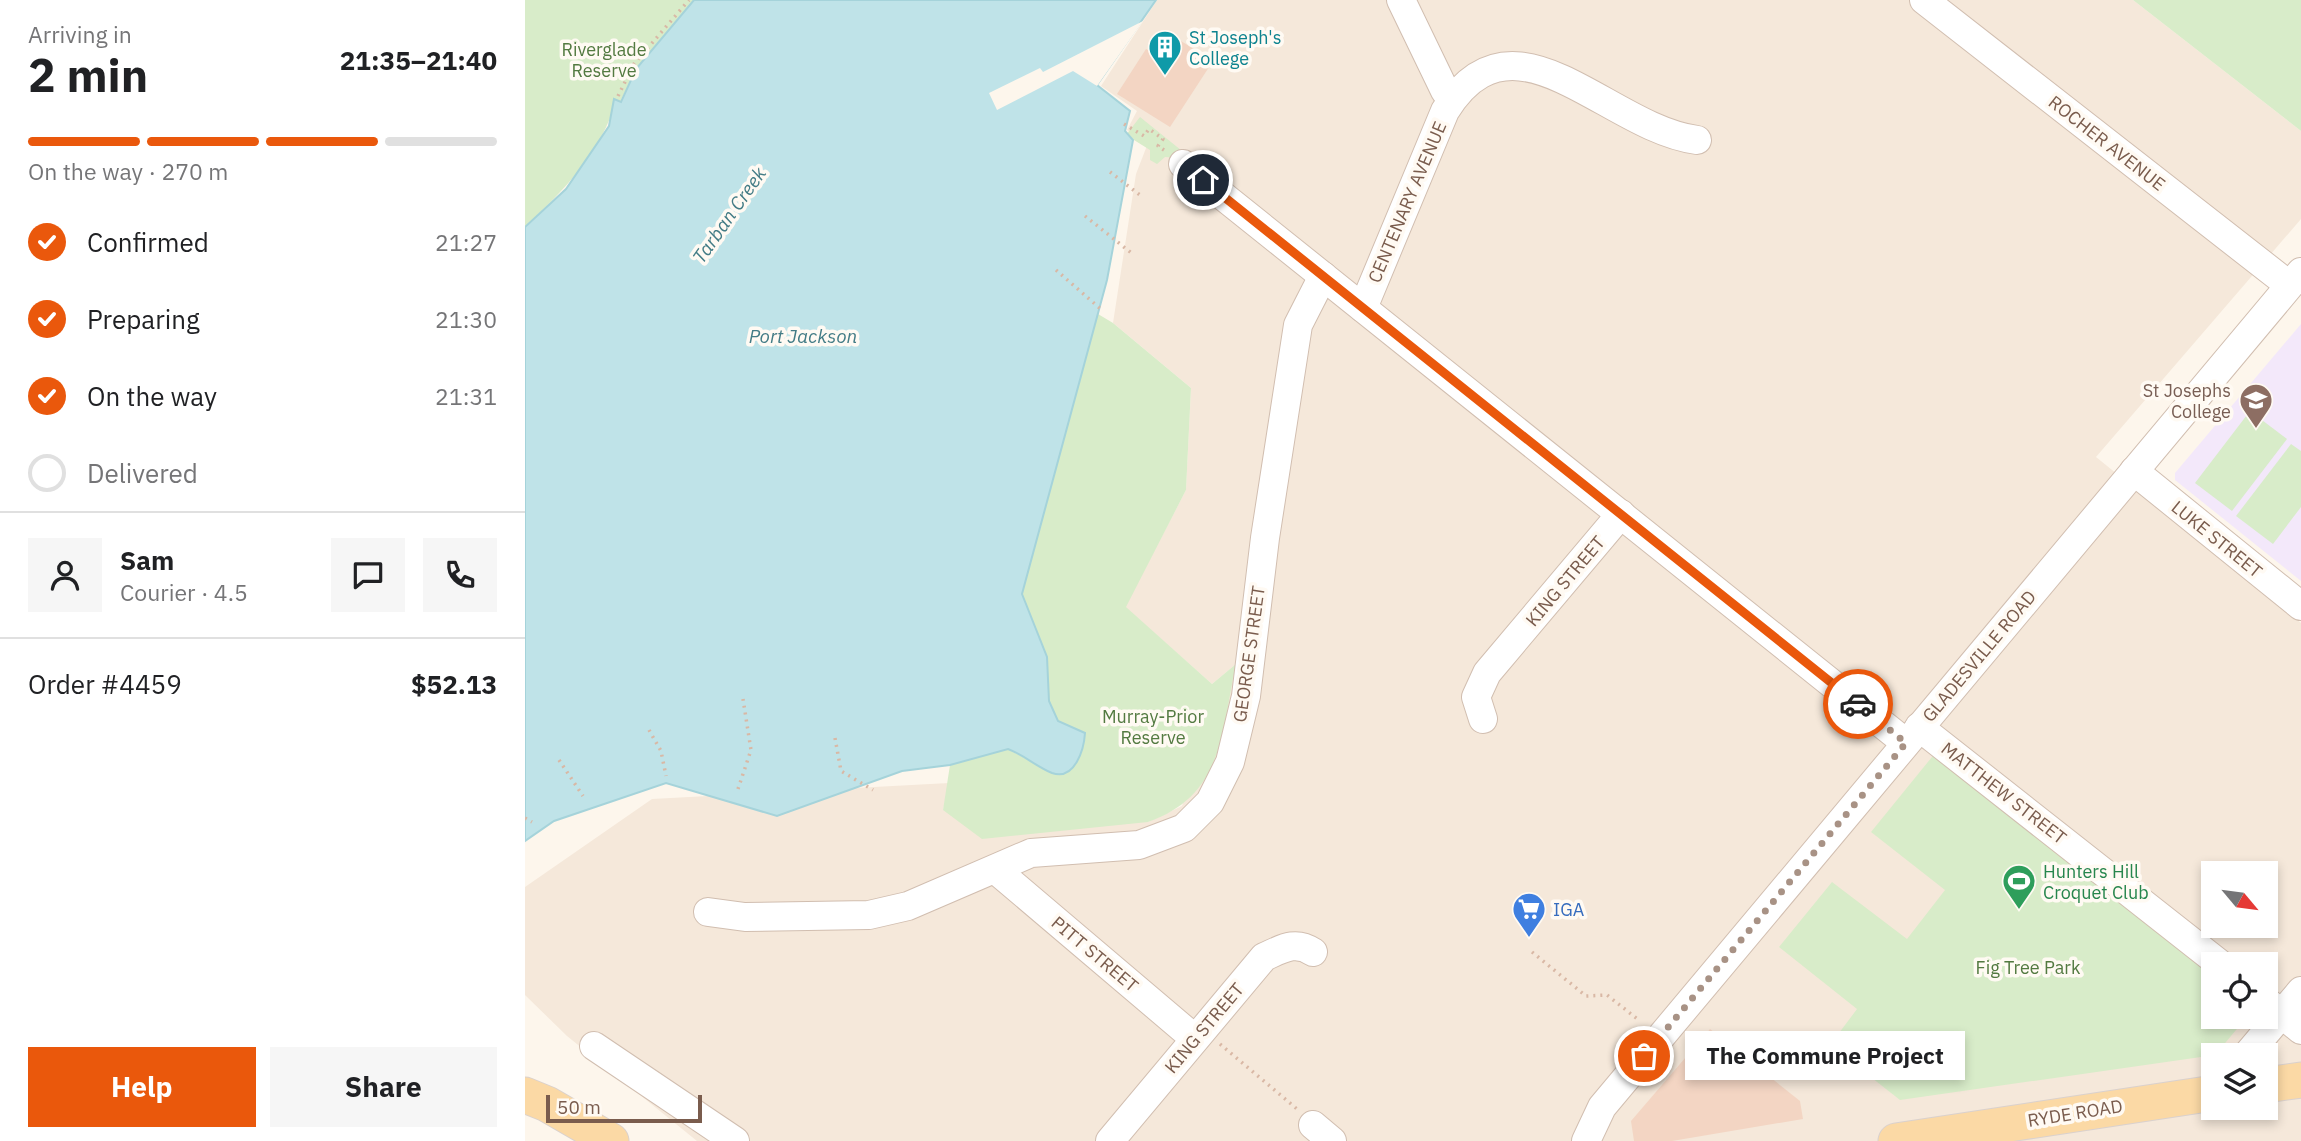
<!DOCTYPE html>
<meta charset="utf-8">
<style>
:root{--surface:#fff;--page:#f6f6f6;--text:#202124;--muted:#757577;--line:#e0e0e0;--accent:#ea580c}
body{margin:0;font-family:"IBM Plex Sans",sans-serif;background:var(--page);color:var(--text);height:100vh;display:flex;flex-direction:column;font-size:26px;white-space:nowrap}
*{box-sizing:border-box;margin:0}
p{font-size:23px;color:var(--muted)}
.icon{flex:none;width:38px;height:38px;fill:none;stroke:currentColor;stroke-width:2;stroke-linecap:round;stroke-linejoin:round}
.map{position:relative;flex:1;overflow:hidden}
.panel{display:flex;flex-direction:column;background:var(--surface);width:525px}
.panel>*{flex:none}
.needle{width:46px;rotate:119deg}
.tools{position:absolute;left:1676px;top:861px;display:grid;gap:14px}
.tools a{display:grid;place-items:center;width:77px;height:77px;border-radius:0px;background:var(--surface);box-shadow:0 4px 10px #0003;font-size:35px}
.scale{position:absolute;left:21px;bottom:18px;width:156px;box-sizing:border-box;padding-left:7px;border:4px solid #7a5c4d;border-top:0;font-size:19px;line-height:24px;white-space:nowrap;color:#7a5c4d;-webkit-text-stroke:5px #fffaf3;paint-order:stroke}
.pin{position:absolute;display:grid;place-items:center;width:60px;height:60px;color:#fff;margin:-30px;border:4px solid #fff;border-radius:50%;box-shadow:0 2px 7px #0007}
.courier{position:absolute;display:grid;place-items:center;width:70px;height:70px;margin:-35px;border:5px solid #ea580c;border-radius:50%;background:#fff;color:#222;box-shadow:0 2px 9px #0007}
.bubble{position:absolute;height:49px;border-radius:0px;background:var(--surface);box-shadow:0 4px 10px #0003;font-size:23px;font-weight:700;line-height:49px;text-align:center}
.overview em{font-style:normal;font-weight:700}
.overview div{display:flex;flex-direction:column-reverse}
.overview{display:flex;align-items:center;justify-content:space-between;height:119px;padding:0 28px}
h1{font-size:46px;font-weight:700;line-height:52px}
.bar{display:grid;grid-template-columns:repeat(4,1fr);gap:10px 7px;align-content:center;height:84px;padding:0 28px}
.bar i{height:9px;border-radius:5px;background:var(--line)}
.bar .on{background:var(--accent)}
.bar p{grid-column:span 4}
.line{display:flex;align-items:center;gap:18px;padding:0 28px;border-top:2px solid var(--line)}
.line div{flex:1}
.round{display:grid;place-items:center;flex:none;width:74px;height:74px;border-radius:0px;background:var(--page)}
ol{padding:0 28px;list-style:none}
li{display:flex;align-items:center;gap:21px;height:77px}
li p{margin-inline-start:auto}
li .icon{padding:7px;border-radius:50%;background:var(--accent);color:#fff;stroke-width:4}
li:last-child{color:var(--muted)}
li i{width:38px;height:38px;border:4px solid var(--line);border-radius:50%}
.primary-button{display:flex;gap:14px;margin-top:auto;padding:14px 28px}
.primary-button a{flex:1;height:80px;border-radius:0px;background:var(--accent);color:#fff;font-size:28px;font-weight:700;line-height:80px;text-align:center}
.primary-button a+a{background:var(--page);color:var(--text)}
main{display:flex;flex:1;min-height:0}
.map>svg:first-child{display:block}
</style>
<main>
<section class="panel">
<div class="overview"><div><h1>2 min</h1><p>Arriving in</p></div><em>21:35–21:40</em></div>
<div class="bar"><i class="on"></i><i class="on"></i><i class="on"></i><i></i><p>On the way · 270 m</p></div>
<ol>
<li><svg class="icon" aria-label="check" viewBox="0 0 24 24"><path d="M5 12l5 5 9-10"/></svg>Confirmed<p>21:27</p></li>
<li><svg class="icon" aria-label="check" viewBox="0 0 24 24"><path d="M5 12l5 5 9-10"/></svg>Preparing<p>21:30</p></li>
<li><svg class="icon" aria-label="check" viewBox="0 0 24 24"><path d="M5 12l5 5 9-10"/></svg>On the way<p>21:31</p></li>
<li><i></i>Delivered</li>
</ol>
<div class="line" style="height:126px"><a class="round"><svg class="icon" aria-label="person" viewBox="0 0 24 24"><circle cx="12" cy="8" r="4"/><path d="M4 21q1-7 8-7t8 7"/></svg></a><div><b>Sam</b><p>Courier · 4.5</p></div><a class="round"><svg class="icon" aria-label="chat" viewBox="0 0 24 24"><path d="M4 5h16v11H9l-5 4z"/></svg></a><a class="round"><svg class="icon" aria-label="phone" viewBox="0 0 24 24"><path d="M5 4h4l2 5-3 2q2 4 5 5l2-3 5 2v4C11 20 4 13 5 4z"/></svg></a></div>
<div class="line" style="height:91px"><div>Order #4459</div><b>$52.13</b></div>
<div class="primary-button"><a>Help</a><a>Share</a></div>
</section>
<div class="map">
<svg width="1776" height="1141" viewBox="0 0 1776 1141">
<rect width="100%" height="100%" fill="#fdf6ec"/>
<path fill="#f5e8da" fill-rule="evenodd" d="M632,0H1608L1776,131V219L1571,457L1776,623V1141H172L42,1036L0,995V887L127,799L424,783L418,810L623,822L657,806L710,665L687,684L600,607L661,490L666,388L588,323L611,174L623,143L602,130L612,111L576,86ZM1689,873H1741V926H1689ZM1689,964H1741V1017H1689ZM1689,1055H1741V1108H1689Z"/>
<polygon fill="#f3e8fa" points="1776,324 1776,581 1650,480 1650,473"/>
<g fill="#d8ecc9">
<path d="M0,0H169L111,69L95,102L91,100C77,152 38,191 0,227Z"/>
<polygon points="1608,0 1776,0 1776,131"/>
<polygon points="615,117 667,159 640,157 632,164 625,160 625,150 601,135"/>
<path d="M573,314L588,323L666,388L661,490L601,607L687,684L711,664C696,733 699,795 623,822L457,839L418,810L425,765L483,749L529,774L560,733L533,721L524,701L522,657L497,594Z"/>
<polygon points="1725,411 1762,439 1707,511 1670,483"/>
<polygon points="1766,444 1776,451 1776,507 1748,544 1711,516"/>
<polygon points="1411,752 1689,970 1689,1017 1722,1017 1690,1055 1375,1100 1305,1045 1332,1009 1254,947 1307,882 1382,939 1420,890 1346,832"/>
</g>
<path fill="#bfe3e8" stroke="#a5d3da" stroke-width="2" d="M169,0H631L572,85L605,111L600,131L608,140L582,280L497,594L522,657L524,701L533,721L560,733C559,749 550,781 527,773C512,767 499,755 483,749L425,765L377,771L252,816L141,783L29,821L0,841V227L41,189L84,126L89,99L96,102L111,69Z"/>
<polygon fill="#fdf6ec" points="618,21 572,86 548,71 472,110 464,93 515,68 518,72"/>
<g fill="#f3d5c3">
<polygon points="640,31 688,61 645,127 592,94 621,49 627,52"/>
<polygon points="1185,1029 1275,1101 1278,1119 1147,1141 1109,1141 1106,1121"/>
</g>
<g fill="none" stroke-linecap="round" stroke-linejoin="round">
<defs>
<g id="minor">
<polyline points="876,0 920,91 928,97"/>
<polyline points="1399,0 1764,285"/>
<polyline points="658,164 1381,743"/>
<path d="M838,308L920,111C989,0 1081,128 1172,140"/>
<polyline points="1609,471 1776,606"/>
<polyline points="958,719 951,697 962,673 1096,514"/>
<polyline points="1394,727 1695,964"/>
<polyline points="471,870 669,1038"/>
<polyline points="183,912 220,917 344,915 383,906 506,853 614,845 659,828 685,802 705,762 721,696 740,538 773,325 798,276"/>
<polyline points="1741,1001 1776,1030"/>
<polyline points="69,1046 210,1141"/>
<polyline points="1722,1055 1776,991"/>
<polyline points="788,1125 807,1141"/>
<path d="M585,1141L739,957C757,949 770,940 788,952"/>
<polyline points="1061,1141 1077,1107 1776,272"/>
</g>
<g id="major">
<polyline points="1741,1085 1776,1080"/>
<polyline points="0,1095 22,1104 86,1141"/>
<polyline points="1371,1141 1689,1093"/>
</g>
</defs>
<use href="#minor" stroke="#d1beb0" stroke-width="30"/>
<use href="#major" stroke="#dad1cd" stroke-width="37"/>
<g stroke="#d9b8a5" stroke-width="3.5" stroke-dasharray="2 5" stroke-linecap="butt">
<polyline points="93,96 109,64 164,0"/>
<polyline points="599,124 619,136 624,129 638,139 633,146 639,150"/>
<polyline points="585,172 615,195"/>
<polyline points="560,216 609,255"/>
<polyline points="531,270 578,311"/>
<polyline points="124,730 136,751 141,776"/>
<polyline points="310,738 316,771 348,790"/>
<polyline points="34,760 58,796"/>
<polyline points="213,789 226,750 218,699"/>
<polyline points="0,818 7,822"/>
<polyline points="1007,952 1061,996 1082,995 1115,1021"/>
<polyline points="695,1044 772,1109"/>
</g>
<use href="#minor" stroke="#fff" stroke-width="28"/>
<use href="#major" stroke="#fbd9a5" stroke-width="35"/>
</g>
<g fill="none" stroke-linecap="round" stroke-linejoin="round">
<polyline stroke="#a89285" stroke-width="7" stroke-dasharray="0 12.6" points="1119,1056 1381,743 1333,704"/>
<polyline stroke="#ea580c" stroke-width="9" points="678,180 1333,704"/>
</g>
<defs>
<symbol id="building-pin" viewBox="-11 -11 22 30"><path d="M0 17L-7.5 6A9.5 9.5 0 1 1 7.5 6Z" fill="#0f9aa8" stroke="#fffaf3"/><path d="M-4-6H4V6H1V3H-1V6H-4ZM-2.5-4.3h1.7v1.8h-1.7ZM.8-4.3h1.7v1.8H.8ZM-2.5-1h1.7V.8h-1.7ZM.8-1h1.7V.8H.8Z" fill="#fff"/></symbol>
<symbol id="school-pin" viewBox="-11 -11 22 30"><path d="M0 17L-7.5 6A9.5 9.5 0 1 1 7.5 6Z" fill="#8d6e63" stroke="#fffaf3"/><path d="M0-5L7-2L0 1L-7-2ZM-4 1L0 2.5L4 1V4Q0 6-4 4Z" fill="#fff"/></symbol>
<symbol id="stadium-pin" viewBox="-11 -11 22 30"><path d="M0 17L-7.5 6A9.5 9.5 0 1 1 7.5 6Z" fill="#2e9e5b" stroke="#fffaf3"/><path d="M0-5a6.5 5 0 1 0 0 10a6.5 5 0 1 0 0-10ZM-3.5-1.8h7v3.6h-7Z" fill="#fff"/></symbol>
<symbol id="supermarket-pin" viewBox="-11 -11 22 30"><path d="M0 17L-7.5 6A9.5 9.5 0 1 1 7.5 6Z" fill="#3f7fe0" stroke="#fffaf3"/><path d="M-6-5.5h2.5l.6 2H6L4.5 2H-2.5L-4.4-4H-6ZM-1.5 3.2a1.3 1.3 0 1 0 .1 0ZM3 3.2a1.3 1.3 0 1 0 .1 0Z" fill="#fff"/></symbol>
</defs>
<g fill-rule="evenodd">
<use href="#building-pin" x="621" y="28" width="38" height="52"/>
<use href="#school-pin" x="1712" y="381" width="38" height="52"/>
<use href="#stadium-pin" x="1475" y="862" width="38" height="52"/>
<use href="#supermarket-pin" x="985" y="890" width="38" height="52"/>
</g>
<g text-anchor="middle" dominant-baseline="central" stroke-width="7" stroke-linejoin="round" paint-order="stroke">
<g font-size="18" fill="#0d838f" stroke="#fffaf3" text-anchor="start">
<text x="664" y="37">St Joseph's<tspan x="664" dy="21">College</tspan></text>
</g>
<g font-size="18" fill="#537a41" stroke="#fffaf3">
<text x="79" y="49">Riverglade<tspan x="79" dy="21">Reserve</tspan></text>
<text x="628" y="716">Murray-Prior<tspan x="628" dy="21">Reserve</tspan></text>
<text x="1503" y="967">Fig Tree Park</text>
</g>
<g font-size="18" fill="#7a5c4d" stroke="#fffaf3">
<text transform="translate(1582 143) rotate(38)">ROCHER AVENUE</text>
<text transform="translate(882 202) rotate(-67)">CENTENARY AVENUE</text>
<text transform="translate(1692 539) rotate(39)">LUKE STREET</text>
<text transform="translate(1040 581) rotate(-50)">KING STREET</text>
<text transform="translate(724 654) rotate(-82)">GEORGE STREET</text>
<text transform="translate(1454 656) rotate(-50)">GLADESVILLE ROAD</text>
<text transform="translate(1479 793) rotate(38)">MATTHEW STREET</text>
<text transform="translate(570 954) rotate(40)">PITT STREET</text>
<text transform="translate(679 1028) rotate(-50)">KING STREET</text>
<text transform="translate(1550 1113) rotate(-9)">RYDE ROAD</text>
</g>
<g font-size="18" fill="#785e54" stroke="#fffaf3" text-anchor="end">
<text x="1706" y="390">St Josephs<tspan x="1706" dy="21">College</tspan></text>
</g>
<g font-size="18" fill="#27864d" stroke="#fffaf3" text-anchor="start">
<text x="1518" y="871">Hunters Hill<tspan x="1518" dy="21">Croquet Club</tspan></text>
</g>
<g font-size="18" fill="#366cbe" stroke="#fffaf3" text-anchor="start">
<text x="1028" y="909">IGA</text>
</g>
<g font-size="19" font-style="italic" fill="#437c86" stroke="#fffaf3">
<text transform="translate(204 215) rotate(-55)">Tarban Creek</text>
<text x="278" y="336">Port Jackson</text>
</g>
</g>
</svg>
<div class="tools">
<a><svg class="needle" viewBox="-14 -14 28 28"><path d="M0-13l5 13h-10z" fill="#e53935"/><path d="M0 13l5-13h-10z" fill="#757577"/></svg></a>
<a><svg class="icon" aria-label="locate" viewBox="0 0 24 24"><circle cx="12" cy="12" r="6"/><path d="M12 2v4M12 18v4M2 12h4M18 12h4"/></svg></a>
<a><svg class="icon" aria-label="layers" viewBox="0 0 24 24"><path d="M12 4l9 5-9 5-9-5zM3 14l9 5 9-5"/></svg></a>
</div>
<div class="scale">50 m</div>
<div class="pin" style="left:1119px;top:1056px;background:#ea580c"><svg class="icon" aria-label="bag" viewBox="0 0 24 24"><path d="M5 8h14l-1 12H6zM9 8a3 3 0 0 1 6 0"/></svg></div>
<div class="pin" style="left:678px;top:180px;background:#1f2937"><svg class="icon" aria-label="home" viewBox="0 0 24 24"><path d="M3 11l9-7 9 7M6 9v11h12V9"/></svg></div>
<div class="courier" style="left:1333px;top:704px"><svg class="icon" aria-label="car" viewBox="0 0 24 24"><path d="M5 17H2v-5l4-1 3-4h7l3 4 3 1v5h-3M9 17h6M6 11h13"/><circle cx="7" cy="17" r="2"/><circle cx="17" cy="17" r="2"/></svg></div>
<div class="bubble" style="left:1160px;top:1031px;width:280px">The Commune Project</div>
</div>
</main>
